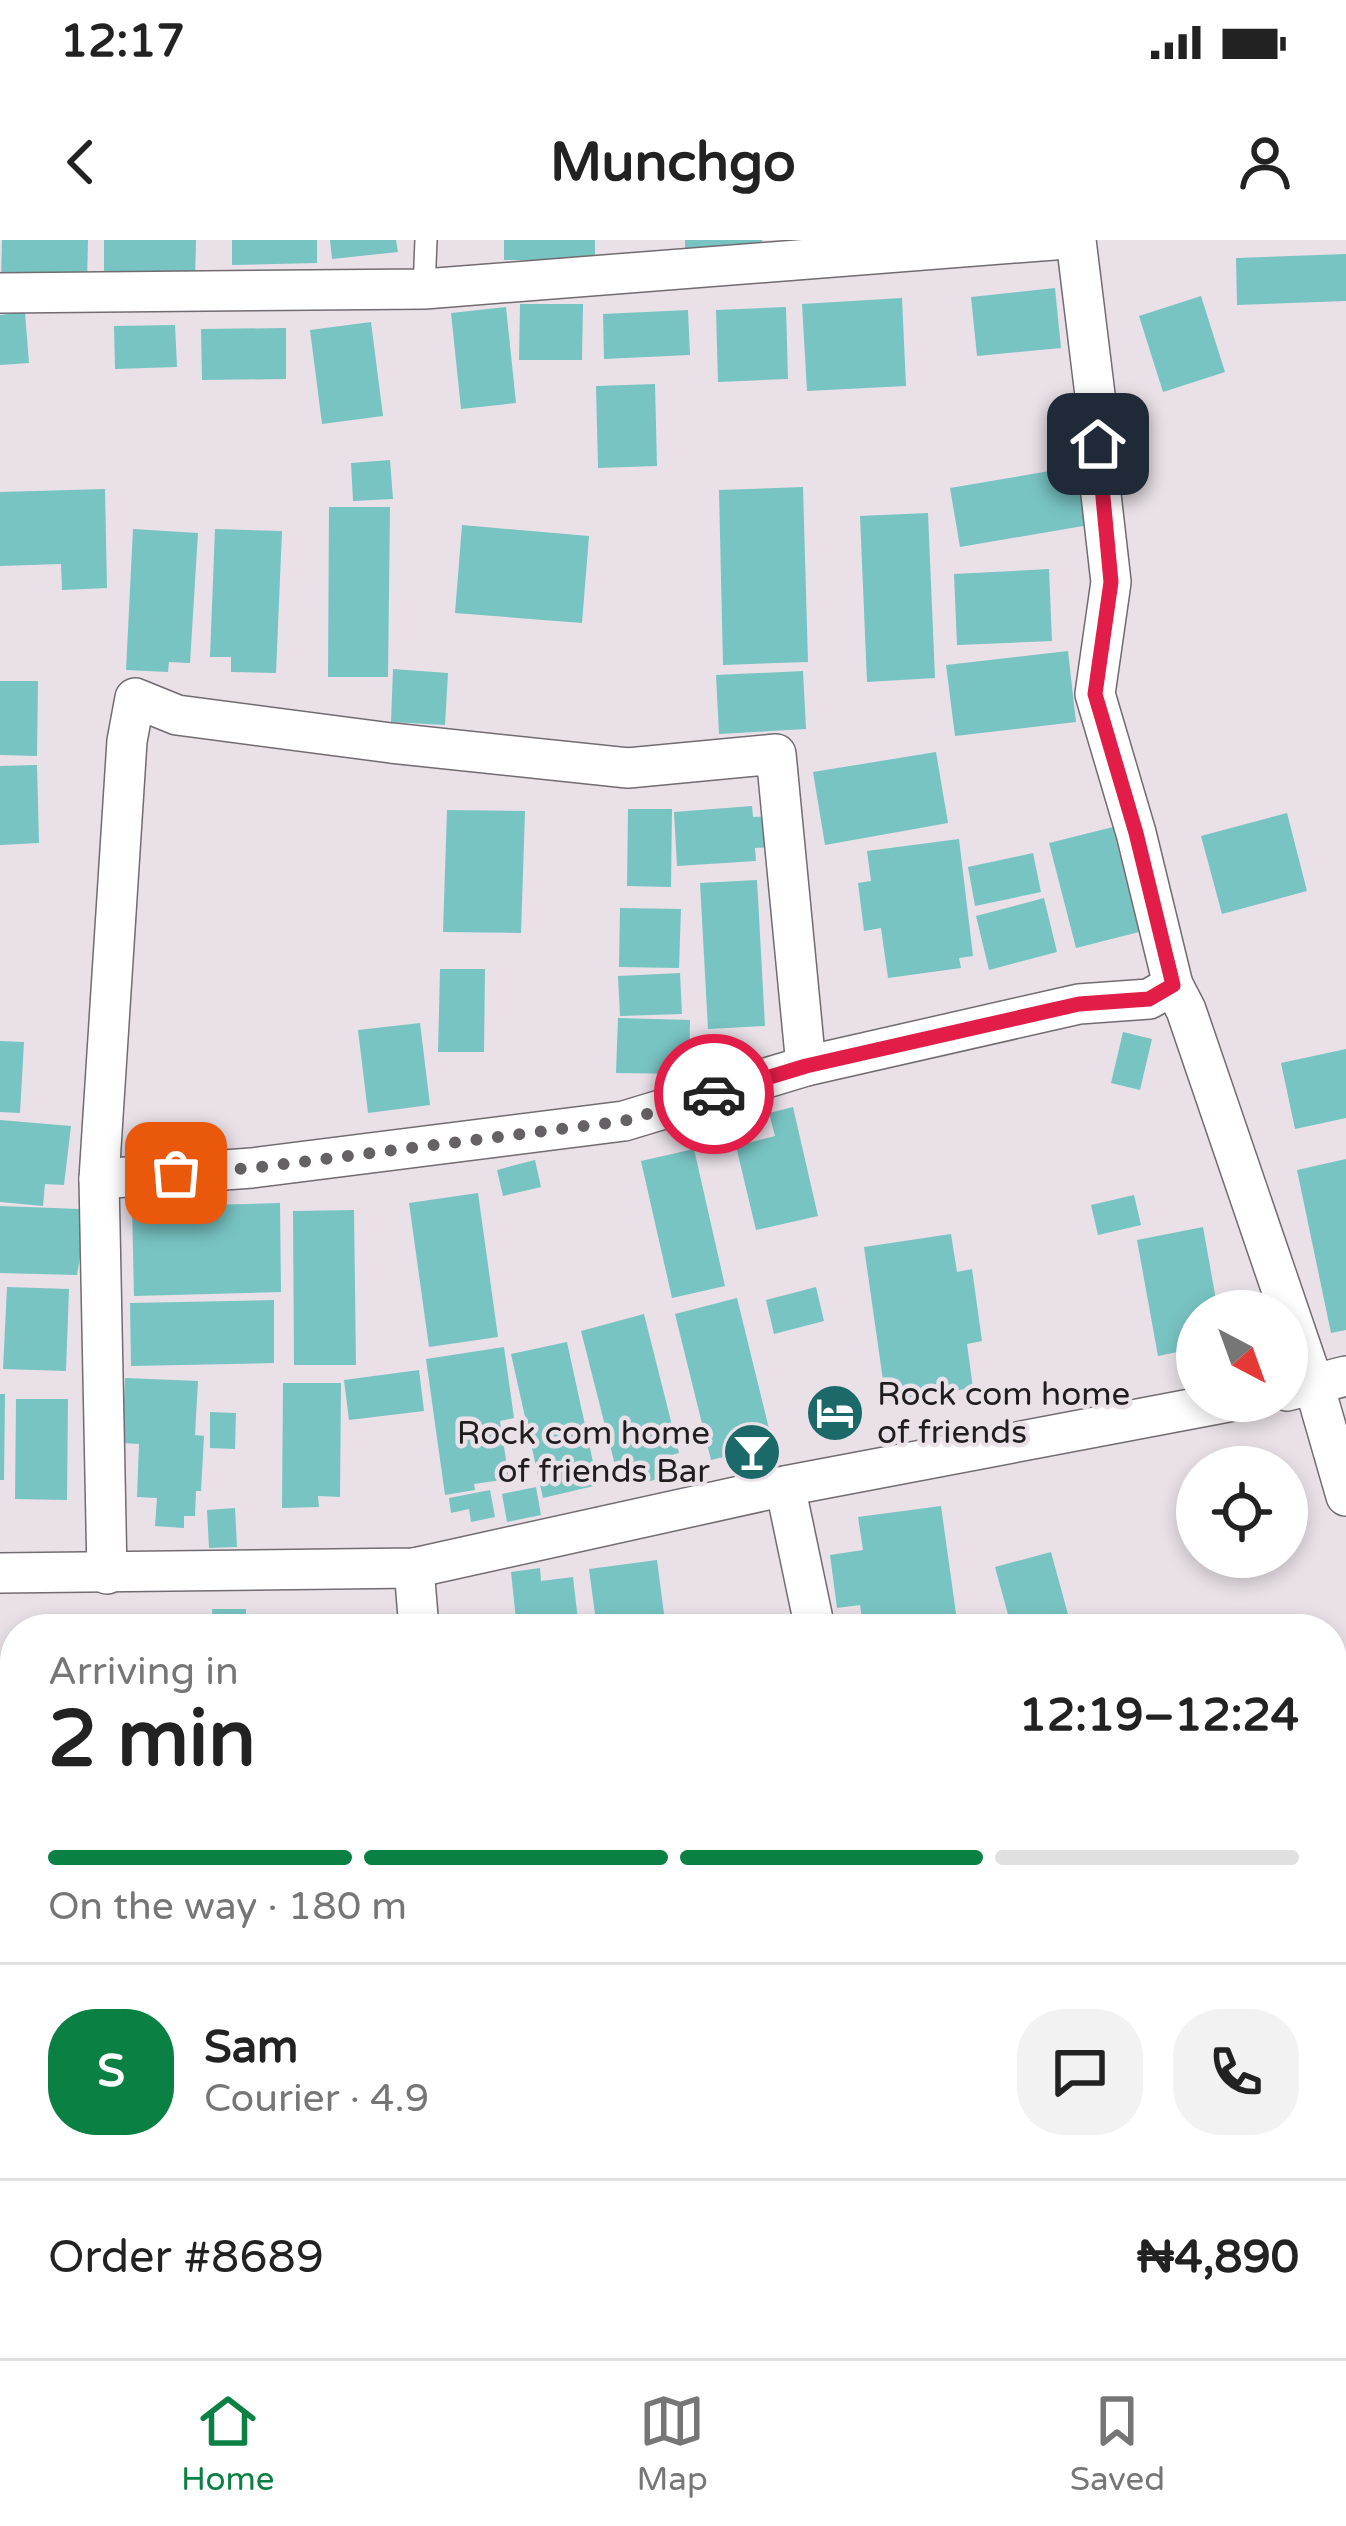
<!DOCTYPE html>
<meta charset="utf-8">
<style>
:root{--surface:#fff;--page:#f2f2f2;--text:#222;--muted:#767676;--line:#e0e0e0;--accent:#0b8043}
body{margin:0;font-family:"Varela Round",sans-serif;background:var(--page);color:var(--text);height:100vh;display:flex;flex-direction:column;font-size:45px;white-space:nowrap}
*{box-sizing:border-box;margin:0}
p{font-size:39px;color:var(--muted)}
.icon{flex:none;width:66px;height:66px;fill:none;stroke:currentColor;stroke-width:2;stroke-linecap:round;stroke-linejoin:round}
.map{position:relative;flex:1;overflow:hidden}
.panel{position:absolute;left:0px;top:1374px;width:1347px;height:744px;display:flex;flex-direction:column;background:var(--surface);border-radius:48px 48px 0 0;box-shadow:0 6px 18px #0003}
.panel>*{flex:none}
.needle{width:78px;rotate:139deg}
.fabs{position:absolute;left:1176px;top:1050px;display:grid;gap:24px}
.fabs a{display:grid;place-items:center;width:132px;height:132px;border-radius:50%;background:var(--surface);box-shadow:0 6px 18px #0003;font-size:60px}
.pin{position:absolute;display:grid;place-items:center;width:102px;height:102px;color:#fff;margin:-51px;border-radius:24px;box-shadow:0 6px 18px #0006}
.courier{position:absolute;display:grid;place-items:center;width:120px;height:120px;margin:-60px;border:9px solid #e11d48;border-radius:50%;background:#fff;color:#222;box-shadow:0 3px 15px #0007}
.headline em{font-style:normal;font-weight:700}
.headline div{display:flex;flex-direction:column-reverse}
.headline{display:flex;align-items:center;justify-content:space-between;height:204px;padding:0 48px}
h1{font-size:78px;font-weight:700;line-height:90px}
.bar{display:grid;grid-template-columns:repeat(4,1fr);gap:18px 12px;align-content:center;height:144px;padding:0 48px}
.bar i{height:15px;border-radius:9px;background:var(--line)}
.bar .active{background:var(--accent)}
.bar p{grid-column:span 4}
.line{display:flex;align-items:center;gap:30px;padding:0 48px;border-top:3px solid var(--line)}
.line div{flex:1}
.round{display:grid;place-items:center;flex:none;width:126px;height:126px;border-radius:48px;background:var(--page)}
.status{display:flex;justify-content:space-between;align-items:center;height:84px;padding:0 60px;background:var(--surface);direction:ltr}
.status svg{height:33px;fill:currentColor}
header{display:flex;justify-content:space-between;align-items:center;height:156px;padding:0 48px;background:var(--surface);font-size:54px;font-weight:700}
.menu{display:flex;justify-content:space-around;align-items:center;height:168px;border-top:3px solid var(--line);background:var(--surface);font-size:33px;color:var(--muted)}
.menu a{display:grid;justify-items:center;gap:6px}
.menu .active{color:var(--accent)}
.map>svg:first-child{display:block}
</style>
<div class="status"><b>12:17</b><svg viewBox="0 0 49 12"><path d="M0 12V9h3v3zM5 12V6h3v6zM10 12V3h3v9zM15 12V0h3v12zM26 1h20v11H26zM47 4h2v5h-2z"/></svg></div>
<header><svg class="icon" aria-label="back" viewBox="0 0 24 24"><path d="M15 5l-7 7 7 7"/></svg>Munchgo<svg class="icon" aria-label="person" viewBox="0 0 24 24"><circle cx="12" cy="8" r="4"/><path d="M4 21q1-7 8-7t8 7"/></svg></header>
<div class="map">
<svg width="1346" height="2118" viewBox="0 0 1346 2118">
<rect width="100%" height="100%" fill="#e9e0e8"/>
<g fill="#78c4c3">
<polygon points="2,0 88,0 87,43 1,41"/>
<polygon points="104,0 196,0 195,40 104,39"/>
<polygon points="232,0 317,0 317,23 232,25"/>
<polygon points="330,0 396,0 398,12 332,19"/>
<polygon points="504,0 595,0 595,21 504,20"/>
<rect x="685" y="0" width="77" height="18"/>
<polygon points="1346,14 1346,61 1237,65 1236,18"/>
<polygon points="1055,48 1061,108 977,116 971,57"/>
<polygon points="1201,56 1225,132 1163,152 1139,76"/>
<polygon points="902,58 906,146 807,151 802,64"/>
<polygon points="520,64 583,64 582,120 519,120"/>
<polygon points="506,67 516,163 461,169 451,73"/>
<polygon points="786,67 788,139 718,142 716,70"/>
<polygon points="688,70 690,115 604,119 603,74"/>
<polygon points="25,72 29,123 0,125 0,75"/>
<polygon points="371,82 383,176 322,184 310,90"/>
<polygon points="175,85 177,127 115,129 114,86"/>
<polygon points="286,88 286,139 202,140 201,89"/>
<polygon points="655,144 657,226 598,228 596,146"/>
<polygon points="390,220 393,259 353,261 351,223"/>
<polygon points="1079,226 1089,285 960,307 950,248"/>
<polygon points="803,247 808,422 723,425 719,250"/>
<polygon points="105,249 107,348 62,350 61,324 0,326 0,252"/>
<polygon points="329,267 390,267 388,437 328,437"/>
<polygon points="928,273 935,438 867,442 860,276"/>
<polygon points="462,285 589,296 582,383 455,373"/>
<polygon points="133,289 198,293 190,423 169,422 168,432 126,430"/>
<polygon points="215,289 282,291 276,433 231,432 231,417 210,417"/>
<polygon points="1049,329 1052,401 957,405 954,334"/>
<polygon points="1068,411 1076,482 955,496 946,425"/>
<polygon points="393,429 448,433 445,485 391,482"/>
<polygon points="803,431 806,489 719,494 716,435"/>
<polygon points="0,441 38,441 37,516 0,515"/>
<polygon points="936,512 948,583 825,605 813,532"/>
<polygon points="37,525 39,603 0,605 0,526"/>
<polygon points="752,566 753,577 771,576 774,607 755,608 756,621 677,626 674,572"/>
<polygon points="628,569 672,569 671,647 627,646"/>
<polygon points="447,570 525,571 521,693 443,692"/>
<polygon points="1287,573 1307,651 1222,674 1201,596"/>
<polygon points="1113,587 1139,692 1076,708 1049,603"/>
<polygon points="959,599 973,716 959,718 961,728 888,738 881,688 864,691 858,643 871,641 867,611"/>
<polygon points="1033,613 1041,652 975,666 968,627"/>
<polygon points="757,640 765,786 708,789 700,643"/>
<polygon points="1044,658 1057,712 989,730 976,676"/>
<polygon points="620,668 681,669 679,728 619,727"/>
<polygon points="440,729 485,729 484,812 438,812"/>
<polygon points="680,733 682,774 620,776 618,736"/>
<polygon points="618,778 690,780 689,834 616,833"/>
<polygon points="420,783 430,865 368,873 358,790"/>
<polygon points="1123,792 1152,799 1140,850 1111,843"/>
<polygon points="0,801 24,802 20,873 0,872"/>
<polygon points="1346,809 1346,878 1295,889 1281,823"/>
<polygon points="793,867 818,976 756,990 736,906 775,896 769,873"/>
<polygon points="0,880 71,886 64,945 45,944 43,966 0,962"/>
<polygon points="694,909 725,1046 672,1058 641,921"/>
<polygon points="1346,919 1346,1090 1331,1093 1297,930"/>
<polygon points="535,920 541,947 503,956 497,930"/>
<polygon points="478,953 498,1097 429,1107 409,963"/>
<polygon points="1134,955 1141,985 1098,995 1091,965"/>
<polygon points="280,963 281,1052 134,1056 132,967"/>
<polygon points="0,966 79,969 79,992 84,992 77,1035 0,1033"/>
<polygon points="354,970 356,1125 294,1125 293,971"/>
<polygon points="1203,987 1218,1071 1197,1071 1197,1108 1158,1116 1137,1000"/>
<polygon points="951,994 957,1032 972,1029 982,1101 967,1104 973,1148 886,1161 864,1007"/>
<polygon points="7,1047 69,1049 66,1131 3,1129"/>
<polygon points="816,1047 824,1081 774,1094 766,1060"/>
<polygon points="737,1058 773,1205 711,1220 675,1074"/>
<polygon points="274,1060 274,1123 131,1126 130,1063"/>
<polygon points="644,1074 679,1213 660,1218 665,1237 636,1245 631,1225 616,1229 581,1091"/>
<polygon points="567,1102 598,1245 543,1258 511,1114"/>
<polygon points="504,1107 514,1178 500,1181 509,1239 474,1244 475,1250 445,1255 426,1119"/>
<polygon points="419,1130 424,1171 349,1180 344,1140"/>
<polygon points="125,1138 198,1141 195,1195 204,1196 201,1251 196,1251 195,1276 184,1276 184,1288 155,1286 157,1258 137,1257 139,1204 122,1203"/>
<polygon points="283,1143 341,1143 340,1257 318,1256 319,1267 282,1268"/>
<polygon points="0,1154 5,1154 4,1240 0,1240"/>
<polygon points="16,1159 68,1159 67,1260 15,1259"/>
<polygon points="210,1172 236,1173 235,1209 210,1208"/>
<polygon points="536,1247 541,1275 507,1282 502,1254"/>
<polygon points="490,1250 495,1277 471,1282 469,1269 451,1273 449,1258"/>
<polygon points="941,1266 958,1388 892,1389 891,1381 863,1385 860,1365 837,1368 830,1315 863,1310 858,1277"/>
<polygon points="235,1268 237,1307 209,1308 207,1270"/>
<polygon points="1051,1312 1072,1389 1012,1389 995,1327"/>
<polygon points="657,1320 666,1389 597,1389 589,1329"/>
<polygon points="540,1328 541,1341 573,1337 579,1389 517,1389 511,1332"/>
<polygon points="212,1369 246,1369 246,1389 213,1389"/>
<polygon points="1346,1574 1346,1633 1332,1636 1332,1577"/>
<polygon points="95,2103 149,2103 148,2118 94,2118"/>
<polygon points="614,2103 681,2103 683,2118 616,2118"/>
<polygon points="700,2103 779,2103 782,2116 703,2118"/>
<polygon points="911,2103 985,2103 988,2118 914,2118"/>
</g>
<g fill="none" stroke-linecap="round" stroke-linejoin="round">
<defs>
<polyline id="service" points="424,49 426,0"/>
<g id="minor">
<polyline points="1076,0 1097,171 1099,237 1111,342 1095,454 1136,593 1173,745"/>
<polyline points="0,53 424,49 1054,0"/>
<polyline points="99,939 252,928 624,881 806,826 1079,764 1149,759 1173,745 1186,770 1314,1145 1346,1256"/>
<polyline points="1287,1151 1346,1136"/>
<polyline points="785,1246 815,1389"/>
<polyline points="414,1328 419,1389"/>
<polyline points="0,1333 414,1328 785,1246 1233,1161"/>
<polyline points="107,1334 99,939 127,501 135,458 177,475 391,503 628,528 776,514 806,826"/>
<polyline points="0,1752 15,1752"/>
<polyline points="1332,2085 1346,2081"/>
<polyline points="1183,2118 1250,2103"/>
</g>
</defs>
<use href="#service" stroke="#726b71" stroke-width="24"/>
<use href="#minor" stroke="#726b71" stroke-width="42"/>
<use href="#service" stroke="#fff" stroke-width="21"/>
<use href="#minor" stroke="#fff" stroke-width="39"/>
</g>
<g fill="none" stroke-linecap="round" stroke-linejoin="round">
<polyline stroke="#666165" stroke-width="12" stroke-dasharray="0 21.6" points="176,933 253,928 624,881 714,854"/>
<polyline stroke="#e11d48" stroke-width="15" points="714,854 806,826 1079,764 1149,759 1173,745 1136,593 1095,454 1111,342 1098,204"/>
</g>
<defs>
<symbol id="hotel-disc" viewBox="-11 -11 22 22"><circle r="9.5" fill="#1c6969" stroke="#e9e0e8"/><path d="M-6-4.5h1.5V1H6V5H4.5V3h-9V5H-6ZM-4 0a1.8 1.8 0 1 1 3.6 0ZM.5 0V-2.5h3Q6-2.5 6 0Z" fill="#fff"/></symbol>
<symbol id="bar-disc" viewBox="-11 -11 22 22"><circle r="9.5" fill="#1c6969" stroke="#e9e0e8"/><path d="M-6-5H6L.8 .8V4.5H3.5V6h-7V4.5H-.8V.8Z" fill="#fff"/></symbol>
</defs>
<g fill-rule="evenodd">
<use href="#hotel-disc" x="802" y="1140" width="66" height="66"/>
<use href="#bar-disc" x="719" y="1179" width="66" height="66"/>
</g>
<g text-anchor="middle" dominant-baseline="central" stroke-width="9" stroke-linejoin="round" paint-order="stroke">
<g font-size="33" fill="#201d1f" stroke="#e9e0e8" text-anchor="start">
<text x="877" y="1154">Rock com home<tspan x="877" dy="38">of friends</tspan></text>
<text x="710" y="1193" text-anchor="end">Rock com home<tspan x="710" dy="38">of friends Bar</tspan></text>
</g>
</g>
</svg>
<div class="fabs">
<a><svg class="needle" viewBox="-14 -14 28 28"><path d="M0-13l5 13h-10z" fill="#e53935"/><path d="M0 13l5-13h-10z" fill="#767676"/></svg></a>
<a><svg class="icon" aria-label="locate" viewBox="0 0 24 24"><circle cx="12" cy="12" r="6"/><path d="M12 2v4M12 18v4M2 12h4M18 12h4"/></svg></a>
</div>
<div class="pin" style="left:176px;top:933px;background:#ea580c"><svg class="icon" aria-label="bag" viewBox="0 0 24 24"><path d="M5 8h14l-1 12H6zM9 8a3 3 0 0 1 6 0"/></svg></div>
<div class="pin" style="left:1098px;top:204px;background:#1f2937"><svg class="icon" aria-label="home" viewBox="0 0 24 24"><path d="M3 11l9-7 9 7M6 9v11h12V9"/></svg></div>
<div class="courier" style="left:714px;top:854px"><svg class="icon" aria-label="car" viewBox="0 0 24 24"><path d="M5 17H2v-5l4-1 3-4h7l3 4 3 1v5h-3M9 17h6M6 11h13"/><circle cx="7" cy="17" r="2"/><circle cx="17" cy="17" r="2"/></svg></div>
<section class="panel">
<div class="headline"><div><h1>2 min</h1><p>Arriving in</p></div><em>12:19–12:24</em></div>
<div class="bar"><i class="active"></i><i class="active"></i><i class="active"></i><i></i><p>On the way · 180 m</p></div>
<div class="line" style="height:216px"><b class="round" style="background:var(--accent);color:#fff">S</b><div><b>Sam</b><p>Courier · 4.9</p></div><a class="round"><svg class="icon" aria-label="chat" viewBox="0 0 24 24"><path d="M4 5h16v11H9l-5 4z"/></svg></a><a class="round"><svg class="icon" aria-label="phone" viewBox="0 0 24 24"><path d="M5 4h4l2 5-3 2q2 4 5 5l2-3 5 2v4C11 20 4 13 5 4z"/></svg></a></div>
<div class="line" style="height:156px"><div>Order #8689</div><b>₦4,890</b></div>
</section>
</div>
<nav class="menu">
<a class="active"><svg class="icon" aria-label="home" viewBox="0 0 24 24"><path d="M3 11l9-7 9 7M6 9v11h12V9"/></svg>Home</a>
<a><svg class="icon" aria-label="map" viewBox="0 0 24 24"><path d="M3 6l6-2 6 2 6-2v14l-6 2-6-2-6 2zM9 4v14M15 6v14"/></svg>Map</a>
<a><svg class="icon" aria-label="saved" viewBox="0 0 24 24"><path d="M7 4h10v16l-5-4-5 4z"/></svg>Saved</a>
</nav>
